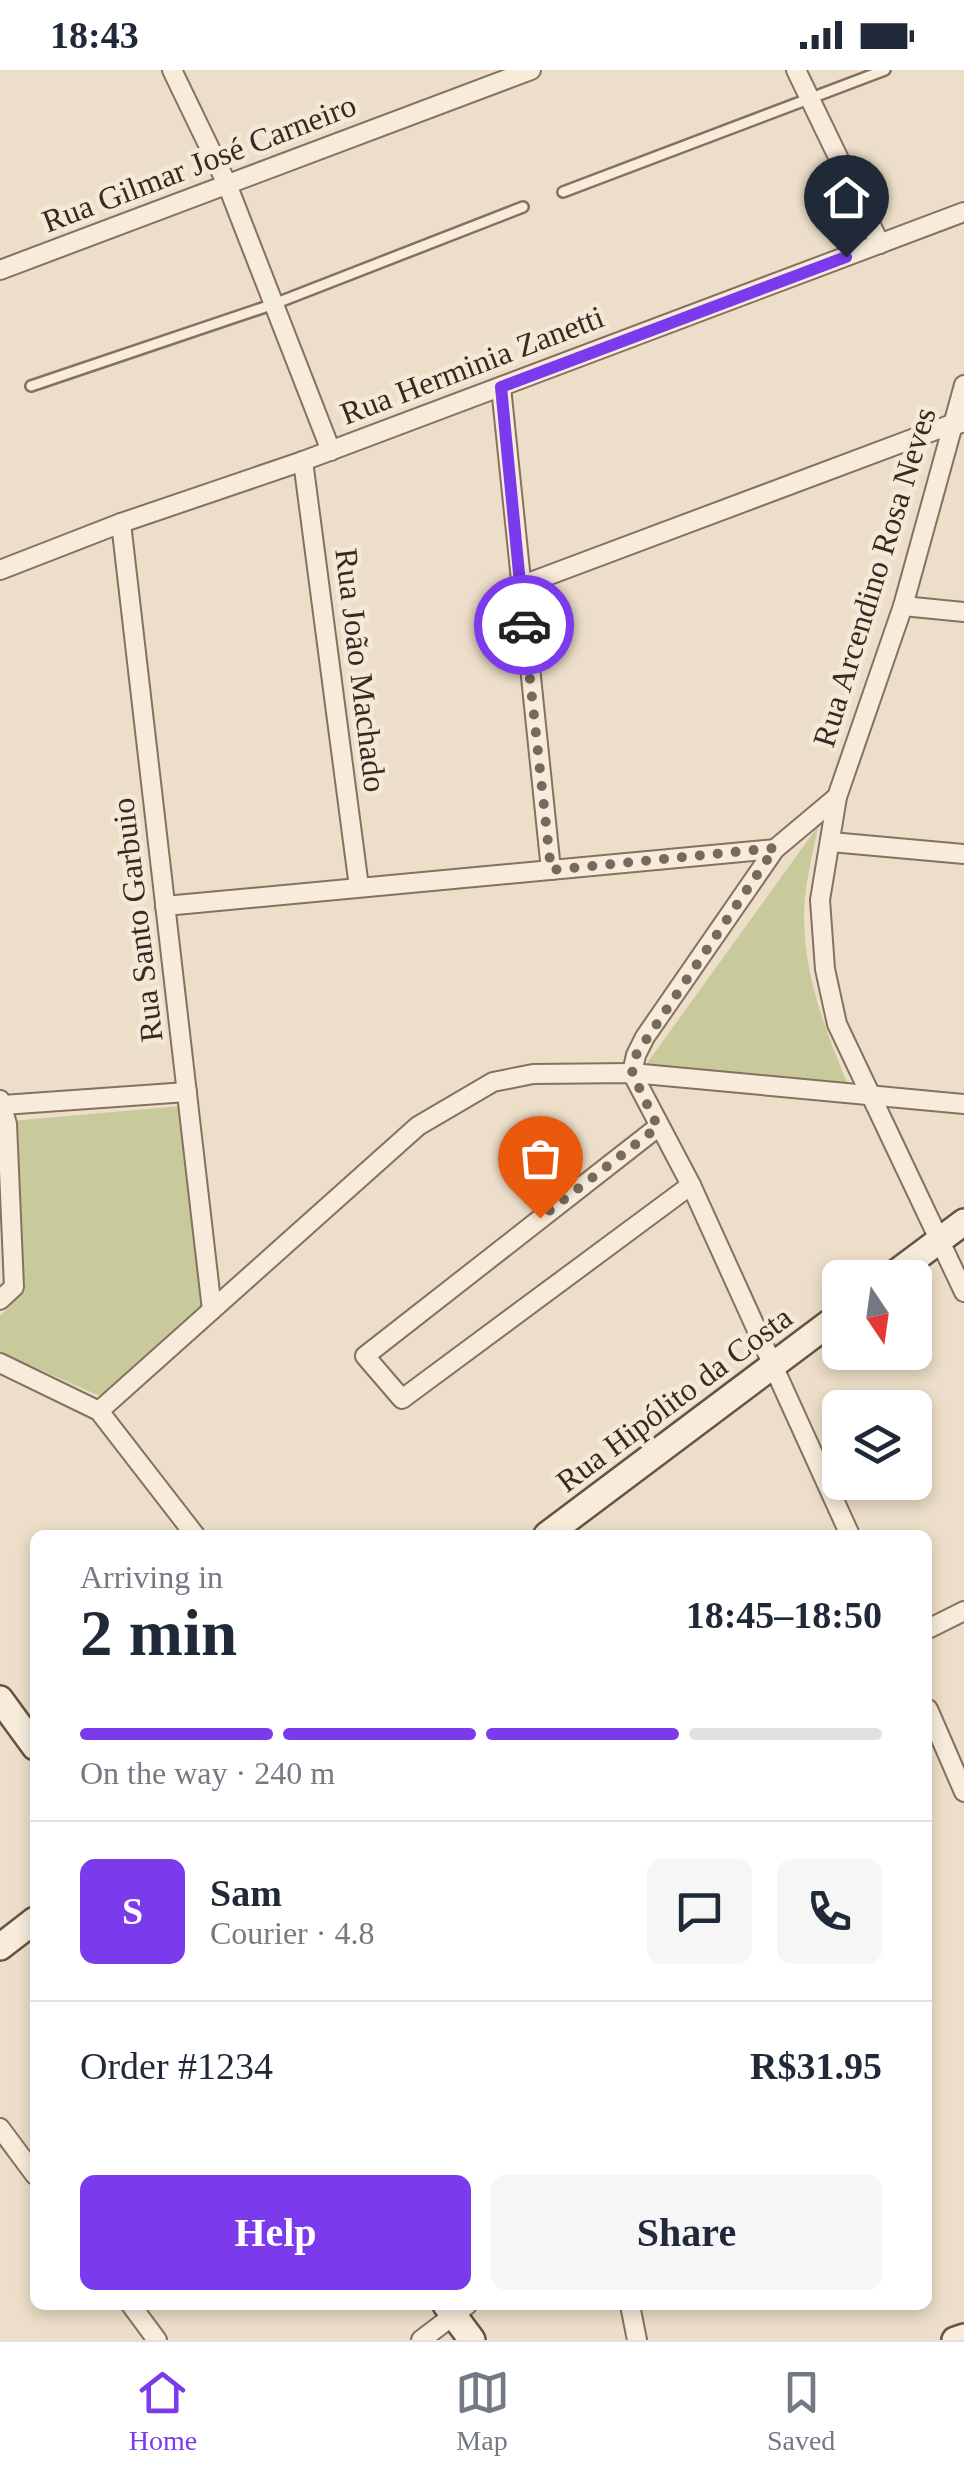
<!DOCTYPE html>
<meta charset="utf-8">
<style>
:root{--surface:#fff;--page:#f6f6f7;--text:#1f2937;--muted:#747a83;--line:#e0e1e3;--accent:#7c3aed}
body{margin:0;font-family:Georgia,serif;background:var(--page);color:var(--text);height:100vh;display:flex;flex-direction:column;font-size:38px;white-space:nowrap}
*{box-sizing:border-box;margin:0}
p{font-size:32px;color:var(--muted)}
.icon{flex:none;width:55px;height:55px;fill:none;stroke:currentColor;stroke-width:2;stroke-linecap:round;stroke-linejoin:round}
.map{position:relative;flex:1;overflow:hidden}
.side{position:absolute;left:30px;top:1460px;width:902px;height:780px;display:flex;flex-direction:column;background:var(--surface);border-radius:15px;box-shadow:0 5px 15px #0003}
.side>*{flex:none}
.needle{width:65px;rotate:167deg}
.buttons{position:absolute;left:822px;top:1190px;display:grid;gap:20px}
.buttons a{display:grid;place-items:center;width:110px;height:110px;border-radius:15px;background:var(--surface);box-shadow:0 5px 15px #0003;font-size:50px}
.pin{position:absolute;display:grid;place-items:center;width:85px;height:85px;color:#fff;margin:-102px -42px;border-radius:50% 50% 50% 0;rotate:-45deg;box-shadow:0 0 10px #0007}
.pin .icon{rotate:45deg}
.courier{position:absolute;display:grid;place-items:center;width:100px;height:100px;margin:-50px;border:8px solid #7c3aed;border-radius:50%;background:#fff;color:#222;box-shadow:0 2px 12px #0007}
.headline em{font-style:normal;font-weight:700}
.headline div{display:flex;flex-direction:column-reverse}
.headline{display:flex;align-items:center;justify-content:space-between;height:170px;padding:0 50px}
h1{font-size:65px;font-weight:700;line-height:75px}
.bar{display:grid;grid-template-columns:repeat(4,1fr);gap:15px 10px;align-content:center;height:120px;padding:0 50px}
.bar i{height:12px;border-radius:8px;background:var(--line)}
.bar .on{background:var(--accent)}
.bar p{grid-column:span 4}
.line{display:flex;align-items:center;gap:25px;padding:0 50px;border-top:2px solid var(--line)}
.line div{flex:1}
.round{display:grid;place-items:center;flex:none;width:105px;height:105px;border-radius:15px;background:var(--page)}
.primary-button{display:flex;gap:20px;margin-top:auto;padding:20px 50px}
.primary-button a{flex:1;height:115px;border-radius:15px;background:var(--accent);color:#fff;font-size:40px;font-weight:700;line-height:115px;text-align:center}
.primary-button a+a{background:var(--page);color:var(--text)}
.status{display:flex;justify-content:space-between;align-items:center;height:70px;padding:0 50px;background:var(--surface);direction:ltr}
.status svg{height:28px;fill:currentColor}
.tab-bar{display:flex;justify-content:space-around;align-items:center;height:140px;border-top:2px solid var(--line);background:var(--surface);font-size:28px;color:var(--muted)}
.tab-bar a{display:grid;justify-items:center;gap:5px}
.tab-bar .on{color:var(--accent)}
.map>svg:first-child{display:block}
</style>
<div class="status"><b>18:43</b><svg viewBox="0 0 49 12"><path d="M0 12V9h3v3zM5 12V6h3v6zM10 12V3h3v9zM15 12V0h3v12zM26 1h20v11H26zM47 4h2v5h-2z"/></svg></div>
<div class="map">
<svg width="964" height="2270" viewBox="0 0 964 2270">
<rect width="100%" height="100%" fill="#ecdec8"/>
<g fill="#c9ca9c">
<path d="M818,756C813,784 805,813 804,841C803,904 825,959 848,1015L645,996Z"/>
<polygon points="181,1036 202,1236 104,1328 0,1282 0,1246 25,1221 12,1051"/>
</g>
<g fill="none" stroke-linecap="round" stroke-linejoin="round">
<defs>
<g id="lane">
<polyline points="563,122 885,0"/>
<polyline points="31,316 274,234 523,137"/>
</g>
<g id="street">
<polyline points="172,0 227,114 331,381"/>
<polyline points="796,0 880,174"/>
<polyline points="0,200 531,0"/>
<polyline points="501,317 551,800"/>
<polyline points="303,391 359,817"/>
<polyline points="121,453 212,1240"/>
<polyline points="0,500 121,453 303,391 964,142"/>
<polyline points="520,516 952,354 959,354"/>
<polyline points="903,536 964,542"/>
<polyline points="837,727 820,830 825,899 837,954 964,1222"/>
<polyline points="831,772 964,784"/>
<polyline points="165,836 775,779"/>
<polyline points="0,1030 7,1054 14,1217 0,1230"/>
<polyline points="3,1035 187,1022"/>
<polyline points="658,1057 365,1286 402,1329 691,1115"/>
<polyline points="0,1293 99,1341 195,1465"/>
<polyline points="99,1341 418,1056 493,1012 533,1004 632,1003 964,1034"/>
<polyline points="850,1465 691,1115 632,1003 636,985 645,967 775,779 837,727 903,536 964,315"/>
<polyline points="928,1559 964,1541"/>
<polyline points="928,1639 964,1722"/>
<polyline points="0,2058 35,2105"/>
<polyline points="131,2235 157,2270"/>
<polyline points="630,2235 637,2270"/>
<polyline points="421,2270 467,2235"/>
</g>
<g id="secondary">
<polyline points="889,1208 964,1152"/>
<polyline points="547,1465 840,1245"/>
<polyline points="0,1629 35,1677"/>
<polyline points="0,1877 35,1850"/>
<polyline points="446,2235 472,2270"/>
<polyline points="955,2270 964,2267"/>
</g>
</defs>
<use href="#lane" stroke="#87705e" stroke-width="14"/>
<use href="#street" stroke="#87705e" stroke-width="22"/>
<use href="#secondary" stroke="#695141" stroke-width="30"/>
<use href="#lane" stroke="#f7ecdb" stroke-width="9"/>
<use href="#street" stroke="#f7ecdb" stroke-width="18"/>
<use href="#secondary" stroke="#f7ecdb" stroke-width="25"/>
</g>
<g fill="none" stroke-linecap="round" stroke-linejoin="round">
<polyline stroke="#77695b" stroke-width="10" stroke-dasharray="0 18" points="524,555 551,800 775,778 636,985 632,1003 658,1057 540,1148"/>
<polyline stroke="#7c3aed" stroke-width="12" points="524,555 501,317 846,187"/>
</g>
<g text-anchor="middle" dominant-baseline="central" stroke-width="9" stroke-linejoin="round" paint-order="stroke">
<g font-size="32" fill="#382a21" stroke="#f4e9d7">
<text transform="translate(199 93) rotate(-21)">Rua Gilmar José Carneiro</text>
<text transform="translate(472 295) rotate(-21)">Rua Herminia Zanetti</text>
<text transform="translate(874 507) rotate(-73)">Rua Arcendino Rosa Neves</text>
<text transform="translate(361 600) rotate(83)">Rua João Machado</text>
<text transform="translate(137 850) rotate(-97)">Rua Santo Garbuio</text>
<text transform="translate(674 1329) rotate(-37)">Rua Hipólito da Costa</text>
</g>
</g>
</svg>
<div class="buttons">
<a><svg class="needle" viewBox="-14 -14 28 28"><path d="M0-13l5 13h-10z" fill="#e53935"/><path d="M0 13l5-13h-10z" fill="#747a83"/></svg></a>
<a><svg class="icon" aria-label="layers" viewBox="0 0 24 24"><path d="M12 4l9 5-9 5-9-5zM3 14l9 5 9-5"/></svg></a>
</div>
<div class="pin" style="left:540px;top:1148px;background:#ea580c"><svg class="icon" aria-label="bag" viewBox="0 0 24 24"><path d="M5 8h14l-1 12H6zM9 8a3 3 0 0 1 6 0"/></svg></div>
<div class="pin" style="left:846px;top:187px;background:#1f2937"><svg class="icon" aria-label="home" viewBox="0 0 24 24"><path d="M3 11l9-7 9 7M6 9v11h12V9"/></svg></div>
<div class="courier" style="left:524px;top:555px"><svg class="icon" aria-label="car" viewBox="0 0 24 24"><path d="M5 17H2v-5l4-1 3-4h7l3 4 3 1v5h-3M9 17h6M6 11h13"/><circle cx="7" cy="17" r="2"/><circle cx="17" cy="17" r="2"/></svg></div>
<section class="side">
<div class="headline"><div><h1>2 min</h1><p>Arriving in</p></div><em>18:45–18:50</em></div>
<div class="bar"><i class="on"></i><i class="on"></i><i class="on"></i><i></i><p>On the way · 240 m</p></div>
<div class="line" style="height:180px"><b class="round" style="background:var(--accent);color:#fff">S</b><div><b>Sam</b><p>Courier · 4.8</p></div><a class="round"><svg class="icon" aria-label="chat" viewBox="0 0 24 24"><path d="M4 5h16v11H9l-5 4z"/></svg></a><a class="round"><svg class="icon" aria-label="phone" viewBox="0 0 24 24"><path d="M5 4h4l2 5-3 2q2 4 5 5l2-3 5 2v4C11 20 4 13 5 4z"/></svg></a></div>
<div class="line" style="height:130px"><div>Order #1234</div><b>R$31.95</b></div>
<div class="primary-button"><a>Help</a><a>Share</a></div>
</section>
</div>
<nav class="tab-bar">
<a class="on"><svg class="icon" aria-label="home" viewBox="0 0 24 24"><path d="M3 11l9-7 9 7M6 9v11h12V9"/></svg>Home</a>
<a><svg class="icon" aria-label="map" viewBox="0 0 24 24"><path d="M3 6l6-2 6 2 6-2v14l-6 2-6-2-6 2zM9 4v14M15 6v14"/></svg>Map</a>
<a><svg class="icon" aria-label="saved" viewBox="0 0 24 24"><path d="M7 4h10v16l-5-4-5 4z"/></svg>Saved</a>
</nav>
